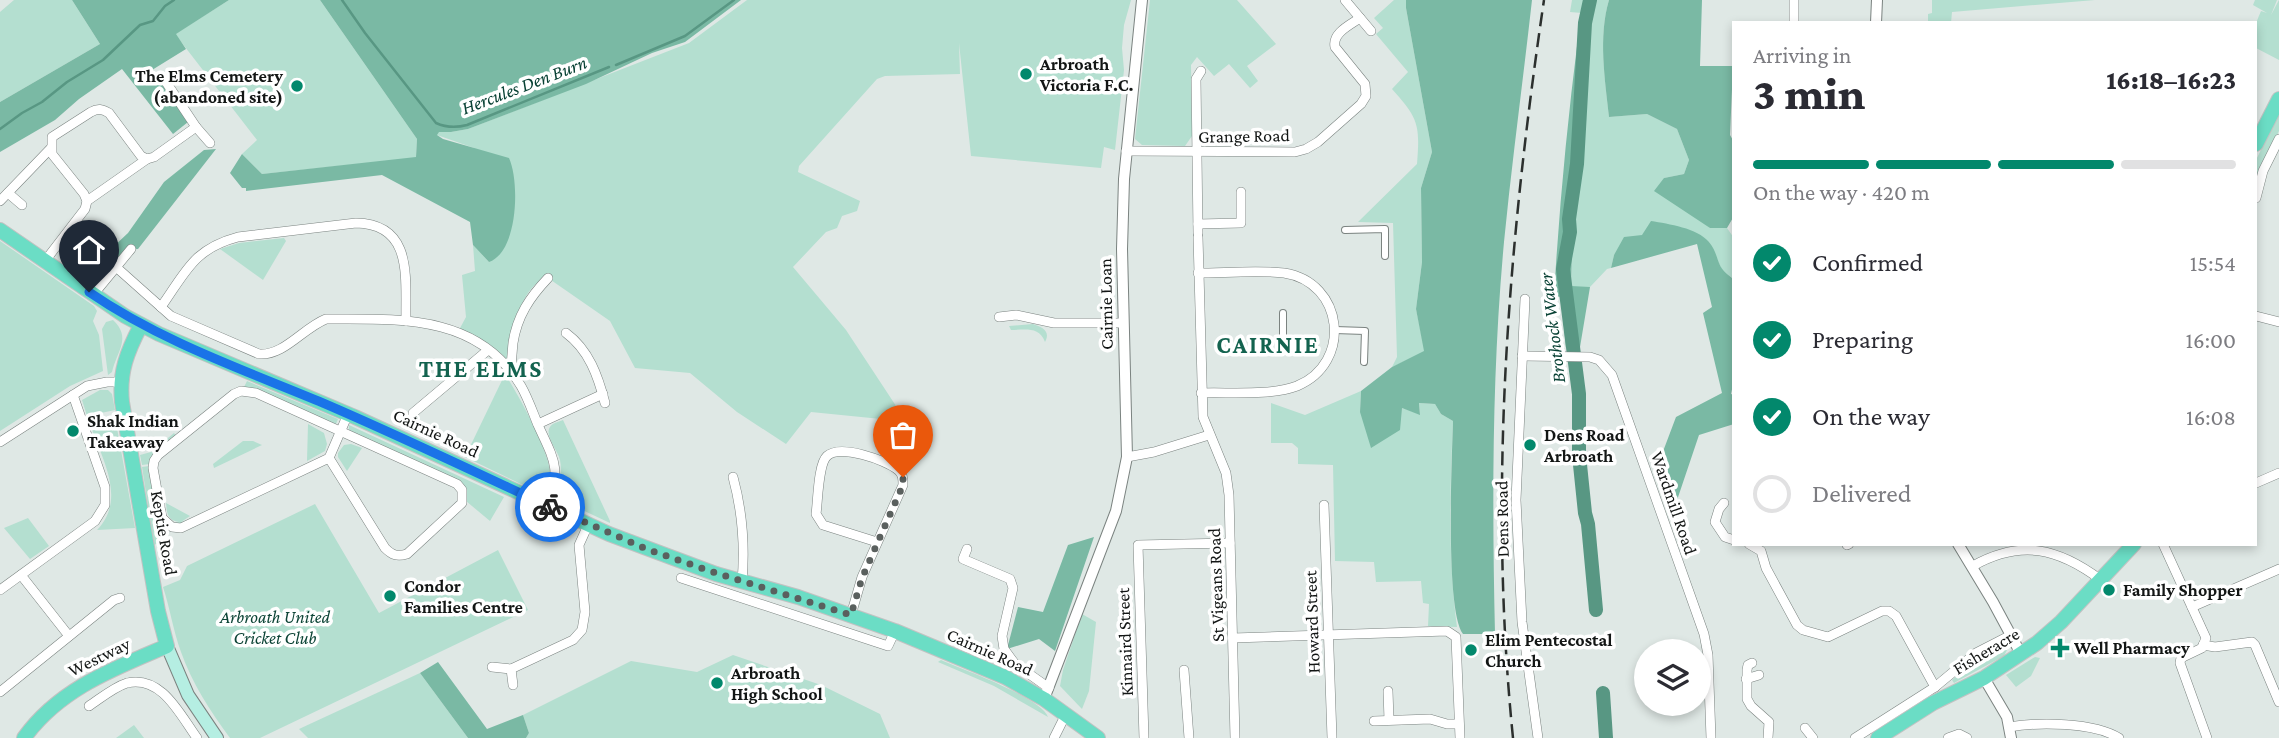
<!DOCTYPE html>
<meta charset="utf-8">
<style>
:root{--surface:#fff;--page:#f7f7f7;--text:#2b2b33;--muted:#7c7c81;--line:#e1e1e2;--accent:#02886c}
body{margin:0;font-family:"Crimson Pro",serif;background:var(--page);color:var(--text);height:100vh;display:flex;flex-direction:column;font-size:26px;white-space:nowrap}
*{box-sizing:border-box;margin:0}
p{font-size:23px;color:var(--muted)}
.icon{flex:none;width:38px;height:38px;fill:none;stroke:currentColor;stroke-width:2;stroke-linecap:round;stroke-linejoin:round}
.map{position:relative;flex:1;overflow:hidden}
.details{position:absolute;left:1732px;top:21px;width:525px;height:525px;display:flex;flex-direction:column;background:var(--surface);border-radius:0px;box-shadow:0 4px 10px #0003}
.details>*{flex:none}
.buttons{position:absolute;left:1634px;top:639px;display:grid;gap:14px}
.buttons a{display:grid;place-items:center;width:77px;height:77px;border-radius:50%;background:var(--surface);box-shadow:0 4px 10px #0003;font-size:35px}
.pin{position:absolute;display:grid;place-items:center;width:60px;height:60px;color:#fff;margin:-72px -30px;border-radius:50% 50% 50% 0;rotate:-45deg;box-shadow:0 0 7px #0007}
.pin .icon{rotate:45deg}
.courier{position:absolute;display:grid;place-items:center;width:70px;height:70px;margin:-35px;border:5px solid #1a73e8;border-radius:50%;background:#fff;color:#222;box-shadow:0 2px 9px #0007}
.summary em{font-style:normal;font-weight:800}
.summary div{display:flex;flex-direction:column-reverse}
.summary{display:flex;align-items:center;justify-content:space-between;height:119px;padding:0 21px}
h1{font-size:46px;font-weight:800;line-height:52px}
.bar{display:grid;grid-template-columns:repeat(4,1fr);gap:10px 7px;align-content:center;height:84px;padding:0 21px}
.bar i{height:9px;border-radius:5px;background:var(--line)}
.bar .on{background:var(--accent)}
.bar p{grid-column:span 4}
ol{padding:0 21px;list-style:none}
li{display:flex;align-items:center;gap:21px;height:77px}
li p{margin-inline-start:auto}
li .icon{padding:7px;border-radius:50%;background:var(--accent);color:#fff;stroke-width:4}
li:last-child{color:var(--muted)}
li i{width:38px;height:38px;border:4px solid var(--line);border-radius:50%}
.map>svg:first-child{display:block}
</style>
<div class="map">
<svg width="2279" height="738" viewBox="0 0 2279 738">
<rect width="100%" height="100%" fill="#dfe8e5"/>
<g fill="#b4dfd0">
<polygon points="14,0 72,0 100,44 0,102 0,12"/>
<polygon points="229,0 320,0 417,139 416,158 262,174 242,154 257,140 175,34"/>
<path d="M747,0H1131L1124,25L1122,48L1124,70L1115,150L1104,147L1101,168L971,156L959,43L960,74L885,76L877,79L799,166L798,172L860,201L857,211L842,216L837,228L826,232L793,267L846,330L900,412L911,424L881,419L811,412L786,444L737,412L690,373L635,368L610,321L548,278C517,285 512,342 508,367L459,330L466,317L462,275L475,271L473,245L489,262L474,148L437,135L438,131L451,132L468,129L689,43Z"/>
<polygon points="1150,0 1237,0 1276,44 1247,66 1258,81 1250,88 1229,64 1214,76 1197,57 1191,65 1192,136 1185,146 1142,145 1135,139"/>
<path d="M1394,0H1406V8L1432,152L1421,188L1422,262L1416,309L1425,352L1392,367L1397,357L1393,223L1358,222L1417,164C1420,125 1419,119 1392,89L1408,72L1376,34L1383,28L1374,18Z"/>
<path d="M1572,0H1609C1598,37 1605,79 1609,117L1647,114L1677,129L1689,160L1684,174L1664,178L1710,228H1727L1734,238V279L1723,272L1709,242L1642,235L1614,255L1611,268L1607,269L1590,287H1571L1573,220L1590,34L1578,38L1582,13L1570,12Z"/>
<polygon points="1932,0 2095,0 1952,12 1951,23 1928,23 1928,14 1932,13"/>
<polygon points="2255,0 2277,0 2271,15 2279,0 2279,60 2256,48 2256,23 2261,11 2267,13 2253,5"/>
<polygon points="2279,113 2279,131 2260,169 2256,181 2256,160"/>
<polygon points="284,238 286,241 263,280 220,249 239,243"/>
<polygon points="0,241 94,306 97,311 93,321 99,335 103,371 70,386 0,431"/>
<path d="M113,320C132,338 117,351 112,372L108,375L102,329L106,322Z"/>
<path d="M1033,324C1042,327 1051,331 1045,342C1039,326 1025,330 1011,330L1009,326Z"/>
<path d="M505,374C518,394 550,452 550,474C550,480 548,485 546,490H533L465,457Z"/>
<polygon points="247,381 338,419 336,424 330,423 251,388 244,387"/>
<polygon points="100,390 108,390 112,394 115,410 87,416 82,400"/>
<path d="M1361,391L1360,412L1402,408L1420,414L1419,403L1435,404L1441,414L1453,421C1450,489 1448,560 1457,627L1428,626L1429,604L1423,603L1421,581L1376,582L1374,562L1335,561L1333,465L1298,464V448L1292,443H1271V403L1305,415Z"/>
<path d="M115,417L135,528L97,530C127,499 102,459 90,424Z"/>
<path d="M563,420L610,521V523L559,499C557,487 563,476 560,460C558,451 546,438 549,429C551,423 558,422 563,420Z"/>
<polygon points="308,424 324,433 327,444 325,451 307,461"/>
<polygon points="349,425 504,497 490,521 466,501 466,491 349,430"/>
<polygon points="174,433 176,436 150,464 142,465 140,455 151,452"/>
<polygon points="243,441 253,441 262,445 214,468 213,464"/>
<polygon points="351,444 362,448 347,471 338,457 338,453 344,445"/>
<polygon points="149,466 162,525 159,534 160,542 154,545 142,467"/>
<path d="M166,503L190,516L181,522L193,518L181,524L173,525L164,516L163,504L167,518L172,523L179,522C167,520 167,513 166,503Z"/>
<path d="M315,504L379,613L498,550L528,610L260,738H230C210,711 192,683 181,652C173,630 170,608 163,587L180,580L187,566Z"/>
<polygon points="28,518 49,546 30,559 4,528"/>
<polygon points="1082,614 1096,622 1089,691 1082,709 1060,686 1063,670"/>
<polygon points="2003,645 2008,648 2004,656 1954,683 1952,680 1980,657"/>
<polygon points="733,655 821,685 880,714 890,738 526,738 529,733 523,715 631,661 697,672"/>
<polygon points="2035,657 2040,658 2031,676 2016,687 2006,675"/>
<path d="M941,660C962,669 1042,698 1048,717L994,686L938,662Z"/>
<polygon points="420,673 468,738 308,738 299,729"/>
<polygon points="134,725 144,738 116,738"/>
</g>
<g fill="#7ab9a4">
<polygon points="72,0 229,0 176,34 186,49 152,70 188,122 173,134 122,69 79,99 55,120 0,152 0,102 100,44"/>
<path d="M320,0H741L685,42L652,53L586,84L468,129L451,132H439L437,135L443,139L509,158C520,182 518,252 489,262L473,245L470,222L382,175L246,191V188H242L230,173L242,154L262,174L416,157L417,139Z"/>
<path d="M1406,0H1532C1523,81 1512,161 1504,242C1492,372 1492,503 1495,634H1463C1445,611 1452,458 1453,421L1441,414L1435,404L1419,403L1420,415L1402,408L1400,430L1371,448L1360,412L1361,391L1392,367L1424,351L1416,309L1422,262L1421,188L1432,152L1406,8Z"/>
<path d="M1609,0H1702L1700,66H1733L1730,135L1734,142V216L1727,228H1710L1654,191L1664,178L1684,174L1689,160L1677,129L1647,114L1609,117C1605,79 1598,37 1609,0Z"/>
<path d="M1590,33L1573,220L1571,286L1590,287L1580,347L1566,348L1561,297L1554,296C1559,210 1567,124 1578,38Z"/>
<polygon points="216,149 138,249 129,250 104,277 94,282 83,273 95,264 128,233 164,182 204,150"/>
<path d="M1651,221C1669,224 1697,228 1709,242C1721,257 1714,267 1734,279V380L1731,394L1734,395V424L1699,435L1672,515L1656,470L1676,417L1722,393L1703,313L1712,307L1697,244L1611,268L1614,255L1624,237L1642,235Z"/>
<polygon points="1094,537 1055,651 1039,639 1007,649 1018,607 1043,612 1068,545"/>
<polygon points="438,662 487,729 523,715 529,733 526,738 468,738 420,673"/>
</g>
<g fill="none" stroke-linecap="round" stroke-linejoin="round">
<g stroke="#589783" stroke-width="2.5">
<path d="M342,0L365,33L436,123C447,128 456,128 467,125L609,67"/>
<polyline points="616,65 685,36 734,0"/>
<polyline points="0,129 22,113 42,102 67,82 103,60 140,25 153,21 165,6 174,0"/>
</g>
<g stroke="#589783" stroke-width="14">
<polyline points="1590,0 1585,23 1577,164 1569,219 1570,232 1563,269 1579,394 1579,455 1585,513 1588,524 1596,610"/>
<polyline points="1603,693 1606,738"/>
</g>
<defs>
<g id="pedestrian">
<polyline points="1345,230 1385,229 1385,256"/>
<polyline points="1335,330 1365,331 1364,362"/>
<polyline points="1283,347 1283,313"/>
</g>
<g id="minor">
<polyline points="1345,0 1371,31"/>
<polyline points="1794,23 1794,0"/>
<polyline points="196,127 210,143"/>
<path d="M1126,151L1295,152L1306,149L1318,142L1361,104L1366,96L1365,84L1335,47C1332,33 1350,25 1360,18"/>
<polyline points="8,193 22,205"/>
<polyline points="2256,198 2263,171 2279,139"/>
<polyline points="0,201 51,148"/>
<polyline points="87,201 147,159"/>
<polyline points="1198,224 1241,223 1241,192"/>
<polyline points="1198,233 1196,79 1201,71"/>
<polyline points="1198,237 1203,417 1226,473 1229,495 1235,738"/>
<path d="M45,261L85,209L87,201L84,194L52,154V137L91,112C98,108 102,109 109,113L141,156L147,159L154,157L196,127L164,79"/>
<path d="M116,267L171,316L259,354C284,356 303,328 326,319C399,319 478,314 521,386C528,398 533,413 538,425C554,460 562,469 547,506"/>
<path d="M1198,273C1223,273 1260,270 1284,273C1344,282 1353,363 1297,386C1270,396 1230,392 1201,393"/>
<polyline points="93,295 131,249"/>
<polyline points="1525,299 1516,500 1522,622 1538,738"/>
<path d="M161,307C186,272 193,249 238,237L356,223C414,224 405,279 406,321"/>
<polyline points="2256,316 2279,322"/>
<polyline points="999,317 1016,315 1054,323 1123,323"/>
<path d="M566,333C589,350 598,376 605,403"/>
<polyline points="1522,356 1590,357 1599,360 1612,375 1704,634 1708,655 1711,738"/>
<path d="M510,371C512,361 512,352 513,343C517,316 530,297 548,278"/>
<path d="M241,391L256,393L457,484L462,490V503L407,554C397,557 392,555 385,548L329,458L181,528L172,527L162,518L153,468L154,461L158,455L234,394Z"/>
<polyline points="413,413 488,350"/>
<polyline points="538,424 603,394"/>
<polyline points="0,442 87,386 107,382 120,382"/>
<polyline points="1127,457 1154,452 1209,435"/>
<polyline points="329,458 348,414"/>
<path d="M733,477C742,510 745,547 742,582"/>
<polyline points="2256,483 2279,473"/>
<polyline points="1724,503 1719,509 1715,522 1725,537 1734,540"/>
<polyline points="1324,505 1332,738"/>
<polyline points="1749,544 1761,551 1766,568 1797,625 1803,630 1828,637 1882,611 1889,611 1896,616 1935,687"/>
<polyline points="2163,544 2206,638 2202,648 2181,658 2180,663 2207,738"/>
<polyline points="1847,545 1849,544"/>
<polyline points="967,549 963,559 1010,579 1013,588 1002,636 1004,649 1015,664 1049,688"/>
<path d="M1973,566C2021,539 2058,548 2101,580"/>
<polyline points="21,575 69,636"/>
<polyline points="681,578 888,646 895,631"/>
<polyline points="0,590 95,521 105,505 105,487 73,395"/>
<polyline points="2192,607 2279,569"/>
<path d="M851,615L862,577L903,485C903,479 903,474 898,470C886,460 840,444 827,456C818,464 818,501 816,514L823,525L877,542"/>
<polyline points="1233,638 1447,631 1456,637 1460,738"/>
<polyline points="2203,645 2215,647 2252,642 2255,645 2279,702"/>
<polyline points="1752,663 1748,665 1747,670 1747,699 1751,706 1769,722 1768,738"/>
<polyline points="492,667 511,669 513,685"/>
<polyline points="511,669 573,640 582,630 585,612 579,545 588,525"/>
<polyline points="1184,670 1189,738"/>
<polyline points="1746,679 1759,675"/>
<polyline points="1388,691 1389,720"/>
<polyline points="0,692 114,600 120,598"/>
<path d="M89,706C101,698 114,687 127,683C162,675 180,715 197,738"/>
<polyline points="1374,721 1430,719 1447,724 1459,724"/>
<path d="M2009,727C2038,722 2094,722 2119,738"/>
<polyline points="1805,728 1813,738"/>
<polyline points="1054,738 1066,714"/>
<polyline points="1144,738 1138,545 1230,543"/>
<polyline points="1855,738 1935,687 1976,653 2011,635"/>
<polyline points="1948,738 1959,734 1967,738"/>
</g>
<g id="tertiary">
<polyline points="1876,23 1877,0"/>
<polyline points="1958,544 1993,602 2021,654"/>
<polyline points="1984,678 2007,717 2011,738"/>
<polyline points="1044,699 1116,511 1127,457 1122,249 1124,179 1142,0"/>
</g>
<polyline id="secondary" points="167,646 188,695 217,738"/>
<g id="primary">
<polyline points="2256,144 2279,99"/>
<polyline points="0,230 125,316 159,334 355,417 609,534 716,574 798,597 895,631 1005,677 1044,699 1098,738"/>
<path d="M24,738C59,689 113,669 167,646L158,611L122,402C119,372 127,352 141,325"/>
<polyline points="1878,738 1933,703 1984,678 2037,643 2061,622 2134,544"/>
</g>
</defs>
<use href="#pedestrian" stroke="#7b8380" stroke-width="8"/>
<use href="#minor" stroke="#7b8380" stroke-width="10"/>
<use href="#tertiary" stroke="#7b8380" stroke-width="12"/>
<use href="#secondary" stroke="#7b8380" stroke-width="14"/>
<use href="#primary" stroke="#c2c2c2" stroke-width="16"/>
<use href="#pedestrian" stroke="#fff" stroke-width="6"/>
<use href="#minor" stroke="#fff" stroke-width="9"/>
<use href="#tertiary" stroke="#fff" stroke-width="10"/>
<use href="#secondary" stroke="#b5eee2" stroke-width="12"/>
<use href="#primary" stroke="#6bddc5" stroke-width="14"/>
<path stroke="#2c302e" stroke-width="2.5" stroke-dasharray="14 7" stroke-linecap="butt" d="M1513,738C1488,492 1508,244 1544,0"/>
</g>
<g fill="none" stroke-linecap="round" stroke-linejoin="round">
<polyline stroke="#5a605e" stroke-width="7" stroke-dasharray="0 12.6" points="550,507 649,550 716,573 851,615 862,578 903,485 903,477"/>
<path stroke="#1a73e8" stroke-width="9" d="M89,292C160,341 244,370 323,403C400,436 475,472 550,507"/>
</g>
<g fill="#02886c" stroke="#fff" stroke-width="2.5">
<circle cx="1026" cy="74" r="7"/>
<circle cx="297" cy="86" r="7"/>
<circle cx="73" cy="431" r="7"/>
<circle cx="1530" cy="445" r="7"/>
<circle cx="2109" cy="590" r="7"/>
<circle cx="390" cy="596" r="7"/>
<path d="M2056.5 637.5h7v7h7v7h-7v7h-7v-7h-7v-7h7z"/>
<circle cx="1471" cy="650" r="7"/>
<circle cx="717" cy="683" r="7"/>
</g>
<g text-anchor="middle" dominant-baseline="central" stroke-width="7" stroke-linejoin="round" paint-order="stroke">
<g font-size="18" font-weight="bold" fill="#131615" stroke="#fff" text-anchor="start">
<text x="1040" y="64">Arbroath<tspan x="1040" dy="21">Victoria F.C.</tspan></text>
<text x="283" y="76" text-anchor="end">The Elms Cemetery<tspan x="283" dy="21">(abandoned site)</tspan></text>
<text x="87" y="421">Shak Indian<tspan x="87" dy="21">Takeaway</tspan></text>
<text x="1544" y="435">Dens Road<tspan x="1544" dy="21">Arbroath</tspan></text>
<text x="404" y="586">Condor<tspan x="404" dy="21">Families Centre</tspan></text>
<text x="2123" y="590">Family Shopper</text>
<text x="1485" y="640">Elim Pentecostal<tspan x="1485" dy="21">Church</tspan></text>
<text x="2074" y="648">Well Pharmacy</text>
<text x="731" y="673">Arbroath<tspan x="731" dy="21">High School</tspan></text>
</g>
<g font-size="18" fill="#131615" stroke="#fff">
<text transform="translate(1244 136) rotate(-1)">Grange Road</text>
<text transform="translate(1106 304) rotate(-91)">Cairnie Loan</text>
<text transform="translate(436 433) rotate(25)">Cairnie Road</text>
<text transform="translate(1674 503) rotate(71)">Wardmill Road</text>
<text transform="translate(1502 519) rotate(-91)">Dens Road</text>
<text transform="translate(164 533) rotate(80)">Keptie Road</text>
<text transform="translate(1216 585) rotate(-92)">St Vigeans Road</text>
<text transform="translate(1312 622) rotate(-92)">Howard Street</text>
<text transform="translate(1125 642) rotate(-92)">Kinnaird Street</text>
<text transform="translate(1986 651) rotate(-31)">Fisheracre</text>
<text transform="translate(990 652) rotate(24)">Cairnie Road</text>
<text transform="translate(99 657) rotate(-26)">Westway</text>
</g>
<g font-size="18" font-style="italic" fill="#0c4436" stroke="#fff">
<text x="275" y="617">Arbroath United<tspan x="275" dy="21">Cricket Club</tspan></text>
</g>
<g font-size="19" font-style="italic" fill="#074033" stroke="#fff">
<text transform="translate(524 85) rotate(-21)">Hercules Den Burn</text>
<text transform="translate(1552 328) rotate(-97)">Brothock Water</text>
</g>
<g font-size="24" font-weight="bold" letter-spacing="2" fill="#13634f" stroke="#fff">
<text x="1268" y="344">CAIRNIE</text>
<text x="481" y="368">THE ELMS</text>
</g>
</g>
</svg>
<div class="buttons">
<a><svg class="icon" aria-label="layers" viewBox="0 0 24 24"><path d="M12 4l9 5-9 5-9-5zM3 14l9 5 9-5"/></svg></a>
</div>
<div class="pin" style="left:903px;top:477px;background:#ea580c"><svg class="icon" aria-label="bag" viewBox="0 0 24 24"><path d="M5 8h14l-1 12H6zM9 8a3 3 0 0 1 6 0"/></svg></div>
<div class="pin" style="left:89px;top:292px;background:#1f2937"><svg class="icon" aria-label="home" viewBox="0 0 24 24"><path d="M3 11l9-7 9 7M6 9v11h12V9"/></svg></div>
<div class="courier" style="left:550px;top:507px"><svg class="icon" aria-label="bike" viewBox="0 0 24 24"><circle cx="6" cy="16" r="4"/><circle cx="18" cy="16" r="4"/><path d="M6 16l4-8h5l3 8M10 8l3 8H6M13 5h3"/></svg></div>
<section class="details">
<div class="summary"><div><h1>3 min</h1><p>Arriving in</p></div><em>16:18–16:23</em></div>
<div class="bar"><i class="on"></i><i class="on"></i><i class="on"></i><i></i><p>On the way · 420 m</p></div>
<ol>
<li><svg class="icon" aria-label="check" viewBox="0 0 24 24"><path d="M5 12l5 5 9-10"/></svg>Confirmed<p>15:54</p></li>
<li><svg class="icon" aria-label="check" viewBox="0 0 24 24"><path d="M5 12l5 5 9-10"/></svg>Preparing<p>16:00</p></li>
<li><svg class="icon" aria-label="check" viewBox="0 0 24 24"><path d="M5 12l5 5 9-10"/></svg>On the way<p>16:08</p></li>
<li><i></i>Delivered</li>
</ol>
</section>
</div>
